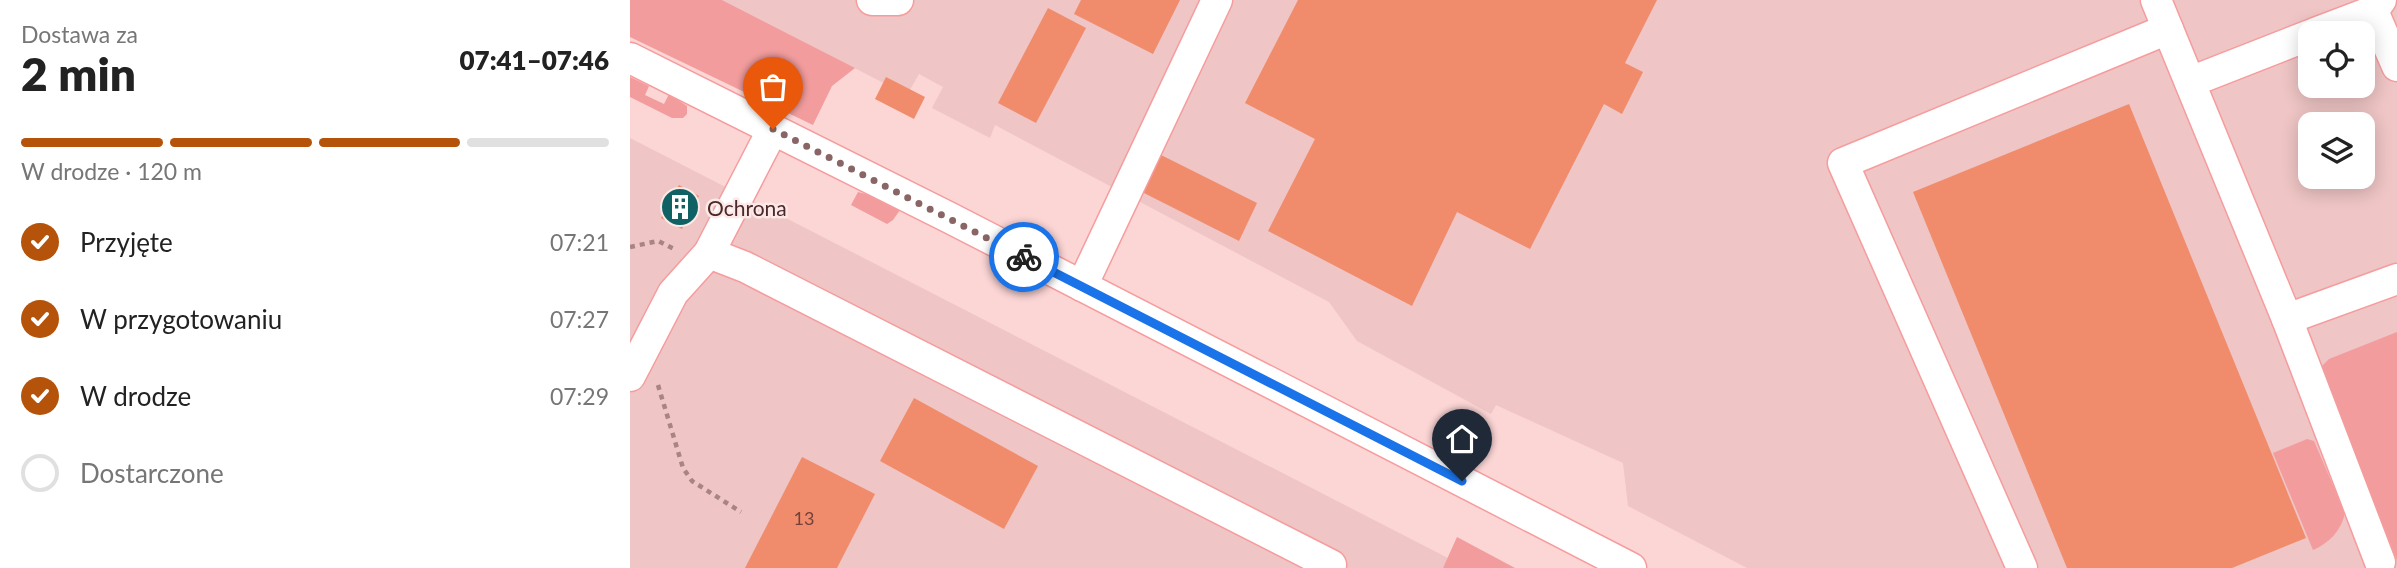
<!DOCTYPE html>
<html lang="pl">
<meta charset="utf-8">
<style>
:root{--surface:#fff;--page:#f6f6f6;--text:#222;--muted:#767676;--line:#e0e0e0;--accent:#b45309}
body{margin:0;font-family:Lato,sans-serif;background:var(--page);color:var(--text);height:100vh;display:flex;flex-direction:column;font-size:26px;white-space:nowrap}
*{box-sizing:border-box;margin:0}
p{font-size:23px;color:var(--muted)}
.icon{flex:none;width:38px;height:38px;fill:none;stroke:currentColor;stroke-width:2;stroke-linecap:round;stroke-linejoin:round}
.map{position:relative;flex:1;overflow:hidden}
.panel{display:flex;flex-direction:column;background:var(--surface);width:630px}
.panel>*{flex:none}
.fabs{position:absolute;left:1668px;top:21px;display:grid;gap:14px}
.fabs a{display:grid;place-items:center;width:77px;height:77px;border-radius:14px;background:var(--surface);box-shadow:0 4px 18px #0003;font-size:35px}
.pin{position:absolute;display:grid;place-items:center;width:60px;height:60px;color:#fff;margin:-72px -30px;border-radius:50% 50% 50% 0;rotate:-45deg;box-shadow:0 0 7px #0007}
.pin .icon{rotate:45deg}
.courier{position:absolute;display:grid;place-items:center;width:70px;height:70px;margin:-35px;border:5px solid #1a73e8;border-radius:50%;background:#fff;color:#222;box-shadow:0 2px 9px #0007}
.overview em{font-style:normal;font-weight:800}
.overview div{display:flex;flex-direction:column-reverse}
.overview{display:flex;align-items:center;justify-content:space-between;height:119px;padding:0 21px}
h1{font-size:46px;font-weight:800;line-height:52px}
.bar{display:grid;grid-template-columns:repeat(4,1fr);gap:10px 7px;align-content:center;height:84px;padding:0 21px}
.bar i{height:9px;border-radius:5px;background:var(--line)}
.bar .current{background:var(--accent)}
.bar p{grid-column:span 4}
ol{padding:0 21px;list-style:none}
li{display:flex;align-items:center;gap:21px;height:77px}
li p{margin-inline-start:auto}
li .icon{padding:7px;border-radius:50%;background:var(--accent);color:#fff;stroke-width:4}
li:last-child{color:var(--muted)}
li i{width:38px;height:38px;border:4px solid var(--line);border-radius:50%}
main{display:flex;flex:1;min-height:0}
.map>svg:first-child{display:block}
</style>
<main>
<section class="panel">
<div class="overview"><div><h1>2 min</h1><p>Dostawa za</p></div><em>07:41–07:46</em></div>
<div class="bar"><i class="current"></i><i class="current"></i><i class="current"></i><i></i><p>W drodze · 120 m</p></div>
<ol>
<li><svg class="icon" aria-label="check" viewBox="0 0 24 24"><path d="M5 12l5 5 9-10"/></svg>Przyjęte<p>07:21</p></li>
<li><svg class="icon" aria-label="check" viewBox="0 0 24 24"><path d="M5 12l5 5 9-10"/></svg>W przygotowaniu<p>07:27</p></li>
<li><svg class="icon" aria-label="check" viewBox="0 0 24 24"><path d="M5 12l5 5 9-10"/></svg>W drodze<p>07:29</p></li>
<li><i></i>Dostarczone</li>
</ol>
</section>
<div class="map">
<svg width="1767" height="568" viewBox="0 0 1767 568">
<rect width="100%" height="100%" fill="#fcd5d5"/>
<g fill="#efc5c5" fill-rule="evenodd">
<path d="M92,0H1767V568H1117L998,506L993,463L866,405L861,414L727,341L699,302L365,125L360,138L302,108L313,87L289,74L277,95ZM1680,33H1732V86H1680ZM1680,124H1732V177H1680Z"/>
<polygon points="0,138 818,558 813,568 0,568"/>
</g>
<g fill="#f29c9d">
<polygon points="0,0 92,0 225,68 202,86 183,125 0,37"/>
<polygon points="0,77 19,86 15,95 34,104 39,94 57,106 57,114 53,118 42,118 0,97"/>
<polygon points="228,192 240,195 270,210 263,220 257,224 221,205"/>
<polygon points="1767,332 1767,560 1690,368 1699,359"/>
<path d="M1677,439L1684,441L1715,513C1711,531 1699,543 1683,550L1643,453Z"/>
<polygon points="827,537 885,568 813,568"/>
</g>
<g fill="#f08c6b">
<polygon points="451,0 550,0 523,54 444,14"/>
<polygon points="668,0 1027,0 995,63 1013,72 992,114 974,104 900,249 827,212 782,306 638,231 685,139 615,103"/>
<polygon points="418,8 456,28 406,123 368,103"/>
<polygon points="256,77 295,97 284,119 245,99"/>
<polygon points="1499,104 1676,538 1602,568 1437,568 1283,192"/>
<polygon points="531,155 627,203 609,241 512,192"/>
<polygon points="49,185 69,196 52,229 31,218"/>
<polygon points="284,398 408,466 374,529 250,461"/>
<polygon points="172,457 245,494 207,568 115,568"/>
</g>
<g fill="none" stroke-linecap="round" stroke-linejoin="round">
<defs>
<g id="minor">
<polyline points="242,0 268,0"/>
<polyline points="1526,0 1657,319 1767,279"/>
<polyline points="1743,11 1767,66"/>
<polyline points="1685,33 1743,11 1751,0"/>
<polyline points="0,58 320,218 1001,568"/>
<polyline points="1560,82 1680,35"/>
<polyline points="79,253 143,129"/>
<polyline points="452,286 587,0"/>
<polyline points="1657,319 1750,562"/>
<polyline points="0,376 43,293 79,253 115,267 701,565 699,568"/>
<polyline points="1392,568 1213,163 1538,29"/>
</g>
</defs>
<use href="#minor" stroke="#f69c9d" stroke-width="33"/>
<g stroke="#a98484" stroke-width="4.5" stroke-dasharray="5 5" stroke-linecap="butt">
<polyline points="0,247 28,241 44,249"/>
<polyline points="28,385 53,468 62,481 111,512"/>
</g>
<use href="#minor" stroke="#fff" stroke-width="30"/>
</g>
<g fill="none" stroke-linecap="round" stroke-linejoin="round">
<polyline stroke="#896565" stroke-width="7" stroke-dasharray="0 12.6" points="143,129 394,257"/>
<polyline stroke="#1a73e8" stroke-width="9" points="394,257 832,481"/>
</g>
<defs>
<symbol id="building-disc" viewBox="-11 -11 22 22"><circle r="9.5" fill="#106164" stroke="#fbe8e7"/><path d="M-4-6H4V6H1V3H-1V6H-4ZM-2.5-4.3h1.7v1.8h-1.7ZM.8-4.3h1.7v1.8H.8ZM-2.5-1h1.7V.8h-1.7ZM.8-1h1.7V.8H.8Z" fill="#fff"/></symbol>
</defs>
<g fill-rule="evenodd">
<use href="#building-disc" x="28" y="185" width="44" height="44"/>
</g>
<g text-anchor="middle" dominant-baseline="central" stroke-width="5" stroke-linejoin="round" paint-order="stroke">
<g font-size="18" fill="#74413a">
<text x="174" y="518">13</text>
</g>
<g font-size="21" fill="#4b2829" stroke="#fbe8e7" text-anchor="start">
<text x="77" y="207">Ochrona</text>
</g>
</g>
</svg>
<div class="fabs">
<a><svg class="icon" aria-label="locate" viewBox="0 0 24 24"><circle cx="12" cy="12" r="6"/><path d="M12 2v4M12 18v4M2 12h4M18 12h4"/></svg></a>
<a><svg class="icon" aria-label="layers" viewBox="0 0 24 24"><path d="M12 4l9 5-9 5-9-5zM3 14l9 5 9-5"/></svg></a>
</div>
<div class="pin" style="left:143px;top:129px;background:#ea580c"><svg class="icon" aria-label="bag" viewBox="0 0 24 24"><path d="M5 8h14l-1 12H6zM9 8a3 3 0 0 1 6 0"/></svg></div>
<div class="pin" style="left:832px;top:481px;background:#1f2937"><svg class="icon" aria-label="home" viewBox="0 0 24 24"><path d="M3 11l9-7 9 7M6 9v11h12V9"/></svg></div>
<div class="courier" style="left:394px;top:257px"><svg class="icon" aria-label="bike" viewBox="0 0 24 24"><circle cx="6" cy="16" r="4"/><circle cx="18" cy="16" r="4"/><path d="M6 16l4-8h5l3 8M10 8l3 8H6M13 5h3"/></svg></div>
</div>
</main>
